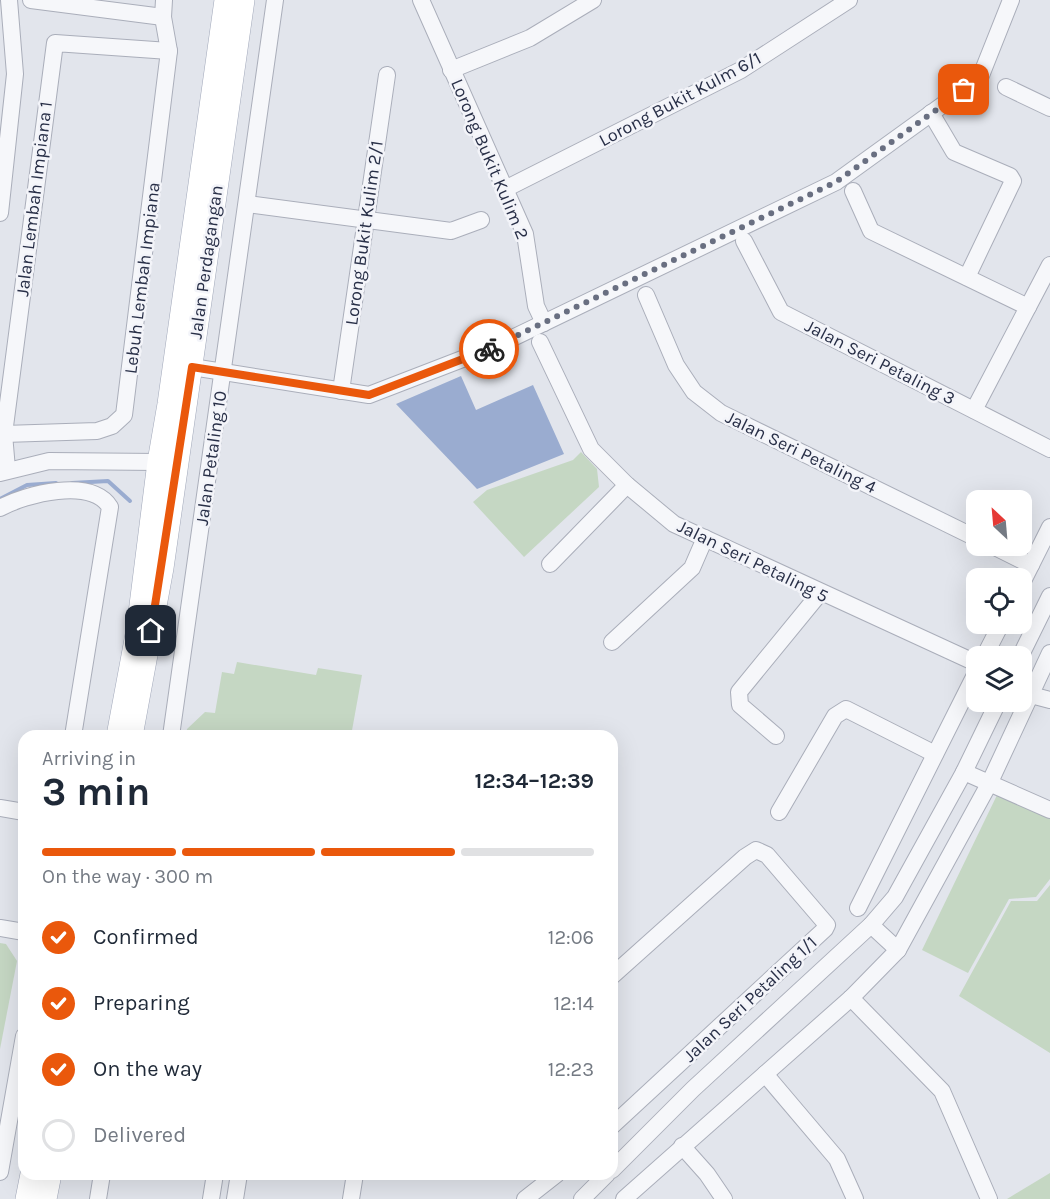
<!DOCTYPE html>
<meta charset="utf-8">
<style>
:root{--surface:#fff;--page:#f6f6f7;--text:#1f2937;--muted:#747a83;--line:#e0e1e3;--accent:#ea580c}
body{margin:0;font-family:Karla,sans-serif;background:var(--page);color:var(--text);height:100vh;display:flex;flex-direction:column;font-size:22px;white-space:nowrap}
*{box-sizing:border-box;margin:0}
p{font-size:20px;color:var(--muted)}
.icon{flex:none;width:33px;height:33px;fill:none;stroke:currentColor;stroke-width:2;stroke-linecap:round;stroke-linejoin:round}
.map{position:relative;flex:1;overflow:hidden}
.side{position:absolute;left:18px;top:730px;width:600px;height:450px;display:flex;flex-direction:column;background:var(--surface);border-radius:18px;box-shadow:0 6px 24px #0002}
.side>*{flex:none}
.needle{width:39px;rotate:334deg}
.fabs{position:absolute;left:966px;top:490px;display:grid;gap:12px}
.fabs a{display:grid;place-items:center;width:66px;height:66px;border-radius:12px;background:var(--surface);box-shadow:0 6px 24px #0002;font-size:30px}
.pin{position:absolute;display:grid;place-items:center;width:51px;height:51px;color:#fff;margin:-26px;border-radius:12px;box-shadow:0 3px 9px #0006}
.courier{position:absolute;display:grid;place-items:center;width:60px;height:60px;margin:-30px;border:4px solid #ea580c;border-radius:50%;background:#fff;color:#222;box-shadow:0 2px 8px #0007}
.headline em{font-style:normal;font-weight:700}
.headline div{display:flex;flex-direction:column-reverse}
.headline{display:flex;align-items:center;justify-content:space-between;height:102px;padding:0 24px}
h1{font-size:39px;font-weight:700;line-height:45px}
.bar{display:grid;grid-template-columns:repeat(4,1fr);gap:9px 6px;align-content:center;height:72px;padding:0 24px}
.bar i{height:8px;border-radius:4px;background:var(--line)}
.bar .on{background:var(--accent)}
.bar p{grid-column:span 4}
ol{padding:0 24px;list-style:none}
li{display:flex;align-items:center;gap:18px;height:66px}
li p{margin-inline-start:auto}
li .icon{padding:6px;border-radius:50%;background:var(--accent);color:#fff;stroke-width:4}
li:last-child{color:var(--muted)}
li i{width:33px;height:33px;border:3px solid var(--line);border-radius:50%}
.map>svg:first-child{display:block}
</style>
<div class="map">
<svg width="1050" height="1199" viewBox="0 0 1050 1199">
<rect width="100%" height="100%" fill="#e2e5ec"/>
<g fill="#c5d7c3">
<polygon points="581,452 597,469 599,487 524,557 473,502 487,490 573,460"/>
<polygon points="237,662 316,675 318,668 362,675 351,736 186,736 187,729 205,712 215,713 222,672 234,674"/>
<polygon points="998,793 1050,818 1050,879 1036,897 1009,899 968,973 922,950"/>
<polygon points="1050,885 1050,1053 959,996 1011,901 1037,901"/>
<polygon points="0,943 6,944 17,961 0,1049"/>
<polygon points="1050,1173 1050,1199 1007,1199"/>
</g>
<polygon fill="#9aacd0" points="461,376 476,410 533,385 564,454 477,489 396,404"/>
<g fill="none" stroke-linecap="round" stroke-linejoin="round">
<g stroke="#9aacd0" stroke-width="4">
<polyline points="72,483 108,481 130,501"/>
<polyline points="0,499 27,485 56,483"/>
</g>
<defs>
<g id="minor">
<polyline points="31,0 163,17"/>
<polyline points="421,0 525,234 536,306 544,323"/>
<polyline points="451,70 530,38 593,0"/>
<polyline points="1006,87 1050,108"/>
<polyline points="931,113 954,152 1010,176 1013,181 967,277"/>
<polyline points="505,189 741,70 849,0"/>
<polyline points="853,191 871,231 1028,307"/>
<polyline points="247,204 451,231 481,220"/>
<polyline points="0,213 15,74 9,0"/>
<polyline points="744,241 781,312 1050,449"/>
<polyline points="646,295 676,365 694,392 721,413 976,538"/>
<polyline points="540,342 591,449 627,485 674,524 976,663"/>
<polyline points="192,367 369,395 496,346 836,182 980,78 1011,0"/>
<polyline points="341,391 387,75"/>
<polyline points="974,410 1050,265"/>
<polyline points="4,434 97,431 112,426 124,415 169,51 163,17 164,0"/>
<polyline points="7,469 4,434 55,43 169,51"/>
<polyline points="0,473 49,461 158,462"/>
<path d="M0,508C26,494 91,477 110,507L73,736"/>
<polyline points="993,546 1031,565"/>
<polyline points="550,564 627,485"/>
<polyline points="1022,583 1050,527"/>
<polyline points="612,642 692,568 705,538"/>
<polyline points="984,657 1001,624"/>
<polyline points="1020,657 1050,596"/>
<polyline points="1031,695 1050,700"/>
<polyline points="171,736 275,0"/>
<polyline points="776,736 740,705 739,692 820,593"/>
<polyline points="964,772 1050,810"/>
<polyline points="0,808 24,812"/>
<polyline points="779,812 835,716 846,709 935,754"/>
<polyline points="858,908 976,673"/>
<polyline points="871,925 898,950"/>
<polyline points="0,928 24,932"/>
<polyline points="612,976 745,857 756,850 767,855 827,925 825,929 612,1126"/>
<polyline points="851,998 942,1091 989,1199"/>
<polyline points="765,1074 837,1159 855,1199"/>
<polyline points="682,1146 707,1174 724,1199"/>
<polyline points="612,1170 693,1089 871,925 895,897 964,772 998,702"/>
<polyline points="0,1172 24,1036"/>
<polyline points="98,1199 102,1174"/>
<polyline points="211,1199 215,1174"/>
<polyline points="235,1199 239,1174"/>
<polyline points="351,1199 355,1174"/>
<polyline points="525,1199 557,1174"/>
<polyline points="582,1199 607,1174"/>
<polyline points="624,1199 851,998 898,950 989,784 1050,653"/>
</g>
<g id="major">
<polyline points="117,736 137,629 158,462 168,404 225,0"/>
<polyline points="132,736 163,568 244,0"/>
<polyline points="26,1199 31,1174"/>
<polyline points="46,1199 51,1174"/>
</g>
</defs>
<use href="#minor" stroke="#aaaeba" stroke-width="18"/>
<use href="#major" stroke="#a0a7b9" stroke-width="22"/>
<use href="#minor" stroke="#f6f7fa" stroke-width="16"/>
<use href="#major" stroke="#fff" stroke-width="21"/>
</g>
<g fill="none" stroke-linecap="round" stroke-linejoin="round">
<polyline stroke="#696f81" stroke-width="6" stroke-dasharray="0 10.8" points="489,349 836,182 964,90"/>
<polyline stroke="#ea580c" stroke-width="8" points="151,631 192,367 369,395 489,349"/>
</g>
<g text-anchor="middle" dominant-baseline="central" stroke-width="5" stroke-linejoin="round" paint-order="stroke">
<g font-size="18" fill="#282f47" stroke="#f3f4f9">
<text transform="translate(680 99) rotate(-28)">Lorong Bukit Kulm 6/1</text>
<text transform="translate(490 159) rotate(67)">Lorong Bukit Kulim 2</text>
<text transform="translate(34 199) rotate(-83)">Jalan Lembah Impiana 1</text>
<text transform="translate(364 233) rotate(-82)">Lorong Bukit Kulim 2/1</text>
<text transform="translate(206 262) rotate(-82)">Jalan Perdagangan</text>
<text transform="translate(142 278) rotate(-83)">Lebuh Lembah Impiana</text>
<text transform="translate(880 362) rotate(27)">Jalan Seri Petaling 3</text>
<text transform="translate(801 452) rotate(26)">Jalan Seri Petaling 4</text>
<text transform="translate(211 458) rotate(-82)">Jalan Petaling 10</text>
<text transform="translate(753 561) rotate(26)">Jalan Seri Petaling 5</text>
<text transform="translate(750 999) rotate(-43)">Jalan Seri Petaling 1/1</text>
</g>
</g>
</svg>
<div class="fabs">
<a><svg class="needle" viewBox="-14 -14 28 28"><path d="M0-13l5 13h-10z" fill="#e53935"/><path d="M0 13l5-13h-10z" fill="#747a83"/></svg></a>
<a><svg class="icon" aria-label="locate" viewBox="0 0 24 24"><circle cx="12" cy="12" r="6"/><path d="M12 2v4M12 18v4M2 12h4M18 12h4"/></svg></a>
<a><svg class="icon" aria-label="layers" viewBox="0 0 24 24"><path d="M12 4l9 5-9 5-9-5zM3 14l9 5 9-5"/></svg></a>
</div>
<div class="pin" style="left:964px;top:90px;background:#ea580c"><svg class="icon" aria-label="bag" viewBox="0 0 24 24"><path d="M5 8h14l-1 12H6zM9 8a3 3 0 0 1 6 0"/></svg></div>
<div class="pin" style="left:151px;top:631px;background:#1f2937"><svg class="icon" aria-label="home" viewBox="0 0 24 24"><path d="M3 11l9-7 9 7M6 9v11h12V9"/></svg></div>
<div class="courier" style="left:489px;top:349px"><svg class="icon" aria-label="bike" viewBox="0 0 24 24"><circle cx="6" cy="16" r="4"/><circle cx="18" cy="16" r="4"/><path d="M6 16l4-8h5l3 8M10 8l3 8H6M13 5h3"/></svg></div>
<section class="side">
<div class="headline"><div><h1>3 min</h1><p>Arriving in</p></div><em>12:34–12:39</em></div>
<div class="bar"><i class="on"></i><i class="on"></i><i class="on"></i><i></i><p>On the way · 300 m</p></div>
<ol>
<li><svg class="icon" aria-label="check" viewBox="0 0 24 24"><path d="M5 12l5 5 9-10"/></svg>Confirmed<p>12:06</p></li>
<li><svg class="icon" aria-label="check" viewBox="0 0 24 24"><path d="M5 12l5 5 9-10"/></svg>Preparing<p>12:14</p></li>
<li><svg class="icon" aria-label="check" viewBox="0 0 24 24"><path d="M5 12l5 5 9-10"/></svg>On the way<p>12:23</p></li>
<li><i></i>Delivered</li>
</ol>
</section>
</div>
